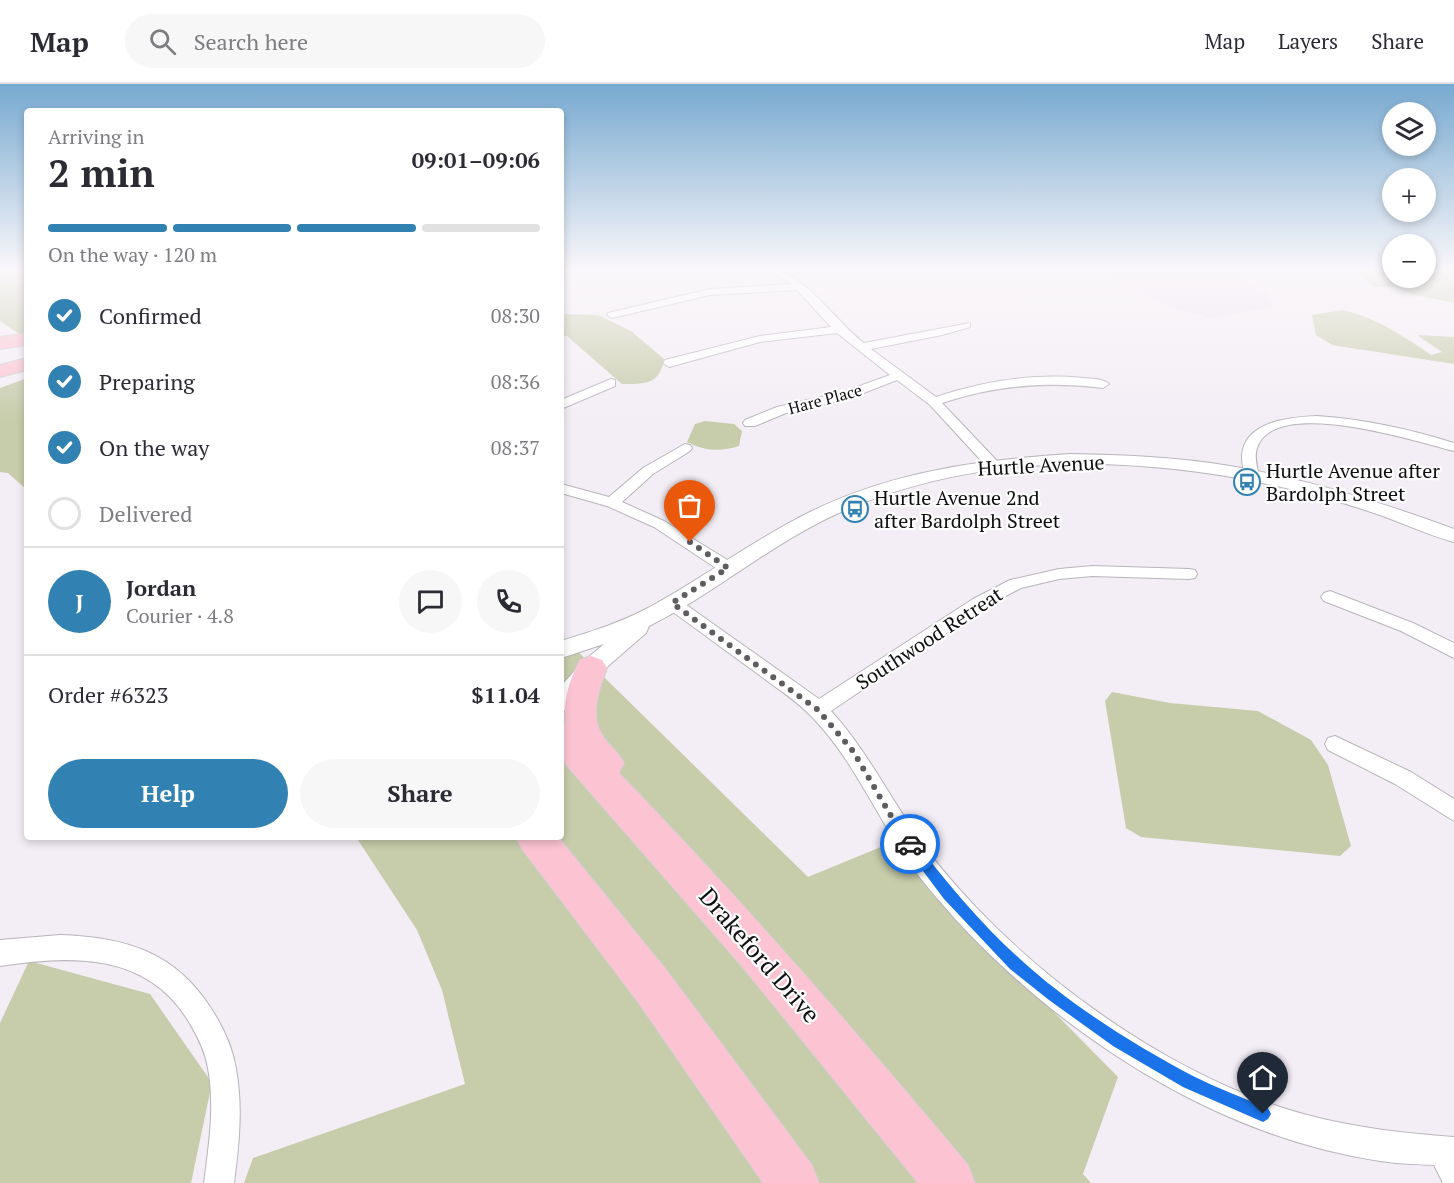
<!DOCTYPE html>
<meta charset="utf-8">
<style>
:root{--surface:#fff;--page:#f7f7f7;--text:#2b2b33;--muted:#7c7c81;--line:#e1e1e2;--accent:#3281b3}
body{margin:0;font-family:"PT Serif",serif;background:var(--page);color:var(--text);height:100vh;display:flex;flex-direction:column;font-size:22px;white-space:nowrap}
*{box-sizing:border-box;margin:0}
p{font-size:20px;color:var(--muted)}
.icon{flex:none;width:33px;height:33px;fill:none;stroke:currentColor;stroke-width:2;stroke-linecap:round;stroke-linejoin:round}
.map{position:relative;flex:1;overflow:hidden}
.sheet{position:absolute;left:24px;top:24px;width:540px;height:732px;display:flex;flex-direction:column;background:var(--surface);border-radius:6px;box-shadow:0 3px 9px #0003}
.sheet>*{flex:none}
.controls{position:absolute;left:1382px;top:18px;display:grid;gap:12px}
.controls a{display:grid;place-items:center;width:54px;height:54px;border-radius:50%;background:var(--surface);box-shadow:0 3px 9px #0003;font-size:30px}
.pin{position:absolute;display:grid;place-items:center;width:51px;height:51px;color:#fff;margin:-62px -26px;border-radius:50% 50% 50% 0;rotate:-45deg;box-shadow:0 0 6px #0007}
.pin .icon{rotate:45deg}
.courier{position:absolute;display:grid;place-items:center;width:60px;height:60px;margin:-30px;border:4px solid #1a73e8;border-radius:50%;background:#fff;color:#222;box-shadow:0 2px 8px #0007}
.headline em{font-style:normal;font-weight:700}
.headline div{display:flex;flex-direction:column-reverse}
.headline{display:flex;align-items:center;justify-content:space-between;height:102px;padding:0 24px}
h1{font-size:39px;font-weight:700;line-height:45px}
.bar{display:grid;grid-template-columns:repeat(4,1fr);gap:9px 6px;align-content:center;height:72px;padding:0 24px}
.bar i{height:8px;border-radius:4px;background:var(--line)}
.bar .current{background:var(--accent)}
.bar p{grid-column:span 4}
.line{display:flex;align-items:center;gap:15px;padding:0 24px;border-top:2px solid var(--line)}
.line div{flex:1}
.round{display:grid;place-items:center;flex:none;width:63px;height:63px;border-radius:32px;background:var(--page)}
ol{padding:0 24px;list-style:none}
li{display:flex;align-items:center;gap:18px;height:66px}
li p{margin-inline-start:auto}
li .icon{padding:6px;border-radius:50%;background:var(--accent);color:#fff;stroke-width:4}
li:last-child{color:var(--muted)}
li i{width:33px;height:33px;border:3px solid var(--line);border-radius:50%}
.primary-button{display:flex;gap:12px;margin-top:auto;padding:12px 24px}
.primary-button a{flex:1;height:69px;border-radius:36px;background:var(--accent);color:#fff;font-size:24px;font-weight:700;line-height:69px;text-align:center}
.primary-button a+a{background:var(--page);color:var(--text)}
header{display:flex;align-items:center;gap:36px;box-sizing:border-box;height:84px;padding:0 30px;background:var(--surface);border-bottom:2px solid var(--line)}
header strong{font-size:28px}
nav{display:flex;gap:33px;margin-inline-start:auto;font-size:21px}
.search{width:420px;height:54px;background:var(--page);display:flex;align-items:center;gap:15px;box-sizing:border-box;padding:0 21px;border-radius:33px;color:var(--muted);font-size:22px}
.map>svg:first-child{display:block}
</style>
<header>
<strong>Map</strong>
<div class="search"><svg class="icon" aria-label="search" viewBox="0 0 24 24"><circle cx="10" cy="10" r="6"/><path d="M15 15l6 6"/></svg>Search here</div>
<nav><a>Map</a><a>Layers</a><a>Share</a></nav>
</header>
<div class="map">
<svg width="1454" height="1099" viewBox="0 0 1454 1099">
<rect width="100%" height="100%" fill="#f3eef5"/>
<polygon fill="#ece3f1" points="1114,185 1214,187 1245,194 1270,211 1272,223 1212,234 1182,227 1133,207 1115,195"/>
<g fill="#c7ccab">
<polygon points="0,185 27,185 27,250 21,251 0,237"/>
<polygon points="1369,185 1392,185 1392,194 1425,194 1425,185 1454,185 1454,219 1414,211 1394,203 1374,203 1357,190 1371,187"/>
<path d="M1343,226C1375,233 1405,253 1431,271L1442,268L1417,251L1454,253V280L1332,261L1316,251L1312,231Z"/>
<path d="M566,230L598,231L631,247L664,275C660,301 644,300 622,300L567,252H561V233Z"/>
<polygon points="27,294 27,406 8,389 0,388 0,304"/>
<path d="M705,337L734,340L742,347L739,362C720,368 704,367 687,358L695,340Z"/>
<polygon points="561,551 808,793 888,760 1118,993 1083,1090 1091,1099 244,1099 253,1074 465,1000 442,906 417,846 356,753 561,753"/>
<polygon points="1112,608 1170,619 1258,627 1311,656 1328,681 1351,762 1340,772 1141,753 1126,744 1105,617"/>
<polygon points="29,877 150,910 212,999 191,1099 0,1099 0,939"/>
</g>
<g fill="none" stroke-linecap="round" stroke-linejoin="round">
<defs>
<g id="minor">
<path d="M768,185C799,182 838,240 864,259L970,239V243L942,251L871,265L936,313C984,297 1032,289 1083,294C1091,295 1103,294 1109,300L1103,304C1047,297 996,301 942,319L998,378L1000,381L998,384H988L930,321L897,296L851,314L786,329L755,342H745L743,339L745,336L777,323L843,308L890,291L837,249L760,258L669,283L663,279L665,276L760,252L831,243L797,206L710,211L612,234L607,231L608,229L710,205L792,200Z"/>
<polygon points="611,295 615,296 615,302 561,325 561,316"/>
<path d="M1317,332C1364,335 1409,345 1454,359V367C1418,358 1274,311 1257,364C1254,373 1257,383 1259,392L1257,395H1247C1243,388 1242,379 1242,372C1244,337 1291,333 1317,332Z"/>
<polygon points="685,360 690,361 692,364 690,367 653,390 622,418 664,437 734,480 736,484 734,488 722,488 654,443 607,422 561,409 561,400 609,413 643,384"/>
<path d="M1092,482L1189,485L1195,486L1197,490L1195,494L1189,495L1092,492L1059,495L1021,504L985,523L831,627C873,673 898,731 937,779C1026,889 1170,994 1307,1031C1355,1044 1404,1049 1454,1053V1099H1443L1434,1081C1416,1080 1398,1080 1380,1077C1204,1051 1032,933 922,796C881,745 858,680 812,633C796,616 776,604 758,590C727,568 697,545 666,523L663,519L666,515H678L819,615L973,515L1010,496L1059,485Z"/>
<polygon points="1330,507 1413,539 1454,559 1454,574 1401,547 1324,517 1321,513 1324,509"/>
<polygon points="1335,652 1411,688 1454,715 1454,737 1395,700 1328,666 1325,660 1328,654"/>
<path d="M60,851C125,853 176,868 212,926C223,943 233,965 236,985C243,1023 239,1061 234,1099H204C209,1061 215,1022 208,984C205,967 198,953 189,938C147,868 71,871 0,882V856Z"/>
</g>
<path id="tertiary" d="M1070,370C1124,371 1177,373 1230,382C1307,395 1381,418 1454,445V458C1428,451 1403,439 1377,430C1353,422 1328,414 1303,408C1156,372 991,364 848,425C776,455 718,508 649,542L646,549L599,590L570,625L561,627V602L583,578L604,560L561,574V557C590,548 619,539 646,525C702,495 753,456 810,428C893,387 980,376 1070,370Z"/>
<g id="trunk">
<polygon points="27,249 27,261 0,265 0,253"/>
<polygon points="27,274 27,286 0,293 0,281"/>
<path d="M591,572L602,576L607,584C600,602 590,630 601,649C607,660 618,667 624,679L619,689C741,815 856,947 968,1081L975,1099H918L745,886L561,675V638L565,640C563,617 569,596 580,576Z"/>
<polygon points="516,753 558,753 668,888 812,1081 819,1099 763,1099 638,918 522,765"/>
</g>
</defs>
<use href="#minor" stroke="#b8b4bb" stroke-width="2"/>
<use href="#tertiary" stroke="#b8b4bb" stroke-width="2"/>
<use href="#trunk" stroke="#cfcfcf" stroke-width="2"/>
<use href="#minor" fill="#fff" fill-rule="evenodd"/>
<use href="#tertiary" fill="#fff" fill-rule="evenodd"/>
<use href="#trunk" fill="#fcc4d2" fill-rule="evenodd"/>
</g>
<linearGradient id="sky" x2="0" y2="1"><stop stop-color="#77a9d0"/><stop offset="0.55" stop-color="#faf7fa"/><stop offset="1" stop-color="#faf7fa" stop-opacity="0"/></linearGradient>
<rect width="1454" height="338" fill="url(#sky)"/>
<path fill="#1a73e8" d="M910,754L914,756C946,798 980,839 1020,875C1069,920 1134,961 1193,992C1217,1004 1243,1014 1268,1024L1271,1030L1268,1035L1263,1038L1183,1003L1113,962L1049,916L1010,885L944,815L905,763L903,760Z"/>
<g fill="none" stroke-linecap="round" stroke-linejoin="round">
<polyline stroke="#5f5c60" stroke-width="6" stroke-dasharray="0 10.8" points="690,458 728,484 672,519 818,626 853,667 894,737 910,760"/>
</g>
<defs>
<symbol id="bus-ring" viewBox="-11 -11 22 22"><circle r="9.5" fill="#fefdfe" stroke="#3281b3" stroke-width="1.5"/><path d="M-5-6H5V4H4V6H2V4H-2V6H-4V4H-5ZM-3.5-4V0h7V-4ZM-3.5 1.2v1.5H-2V1.2ZM2 1.2v1.5H3.5V1.2Z" fill="#3281b3"/></symbol>
</defs>
<g fill-rule="evenodd">
<use href="#bus-ring" x="1232" y="383" width="30" height="30"/>
<use href="#bus-ring" x="840" y="410" width="30" height="30"/>
</g>
<g text-anchor="middle" dominant-baseline="central" stroke-width="4.5" stroke-linejoin="round" paint-order="stroke">
<g font-size="16" fill="#0f0e10" stroke="#fefdfe">
<text transform="translate(825 315) rotate(-15)">Hare Place</text>
</g>
<g font-size="20" fill="#0f0e10" stroke="#fefdfe">
<text transform="translate(1041 381) rotate(-3)">Hurtle Avenue</text>
<text transform="translate(929 554) rotate(-33)">Southwood Retreat</text>
</g>
<g font-size="20" fill="#0f0e10" stroke="#fefdfe" text-anchor="start">
<text x="1266" y="386">Hurtle Avenue after<tspan x="1266" dy="23">Bardolph Street</tspan></text>
<text x="874" y="413">Hurtle Avenue 2nd<tspan x="874" dy="23">after Bardolph Street</tspan></text>
</g>
<g font-size="24" fill="#0f0e10" stroke="#fefdfe">
<text transform="translate(760 871) rotate(49)">Drakeford Drive</text>
</g>
</g>
</svg>
<div class="controls">
<a><svg class="icon" aria-label="layers" viewBox="0 0 24 24"><path d="M12 4l9 5-9 5-9-5zM3 14l9 5 9-5"/></svg></a>
<a>+</a>
<a>−</a>
</div>
<div class="pin" style="left:690px;top:458px;background:#ea580c"><svg class="icon" aria-label="bag" viewBox="0 0 24 24"><path d="M5 8h14l-1 12H6zM9 8a3 3 0 0 1 6 0"/></svg></div>
<div class="pin" style="left:1263px;top:1030px;background:#1f2937"><svg class="icon" aria-label="home" viewBox="0 0 24 24"><path d="M3 11l9-7 9 7M6 9v11h12V9"/></svg></div>
<div class="courier" style="left:910px;top:760px"><svg class="icon" aria-label="car" viewBox="0 0 24 24"><path d="M5 17H2v-5l4-1 3-4h7l3 4 3 1v5h-3M9 17h6M6 11h13"/><circle cx="7" cy="17" r="2"/><circle cx="17" cy="17" r="2"/></svg></div>
<section class="sheet">
<div class="headline"><div><h1>2 min</h1><p>Arriving in</p></div><em>09:01–09:06</em></div>
<div class="bar"><i class="current"></i><i class="current"></i><i class="current"></i><i></i><p>On the way · 120 m</p></div>
<ol>
<li><svg class="icon" aria-label="check" viewBox="0 0 24 24"><path d="M5 12l5 5 9-10"/></svg>Confirmed<p>08:30</p></li>
<li><svg class="icon" aria-label="check" viewBox="0 0 24 24"><path d="M5 12l5 5 9-10"/></svg>Preparing<p>08:36</p></li>
<li><svg class="icon" aria-label="check" viewBox="0 0 24 24"><path d="M5 12l5 5 9-10"/></svg>On the way<p>08:37</p></li>
<li><i></i>Delivered</li>
</ol>
<div class="line" style="height:108px"><b class="round" style="background:var(--accent);color:#fff">J</b><div><b>Jordan</b><p>Courier · 4.8</p></div><a class="round"><svg class="icon" aria-label="chat" viewBox="0 0 24 24"><path d="M4 5h16v11H9l-5 4z"/></svg></a><a class="round"><svg class="icon" aria-label="phone" viewBox="0 0 24 24"><path d="M5 4h4l2 5-3 2q2 4 5 5l2-3 5 2v4C11 20 4 13 5 4z"/></svg></a></div>
<div class="line" style="height:78px"><div>Order #6323</div><b>$11.04</b></div>
<div class="primary-button"><a>Help</a><a>Share</a></div>
</section>
</div>
